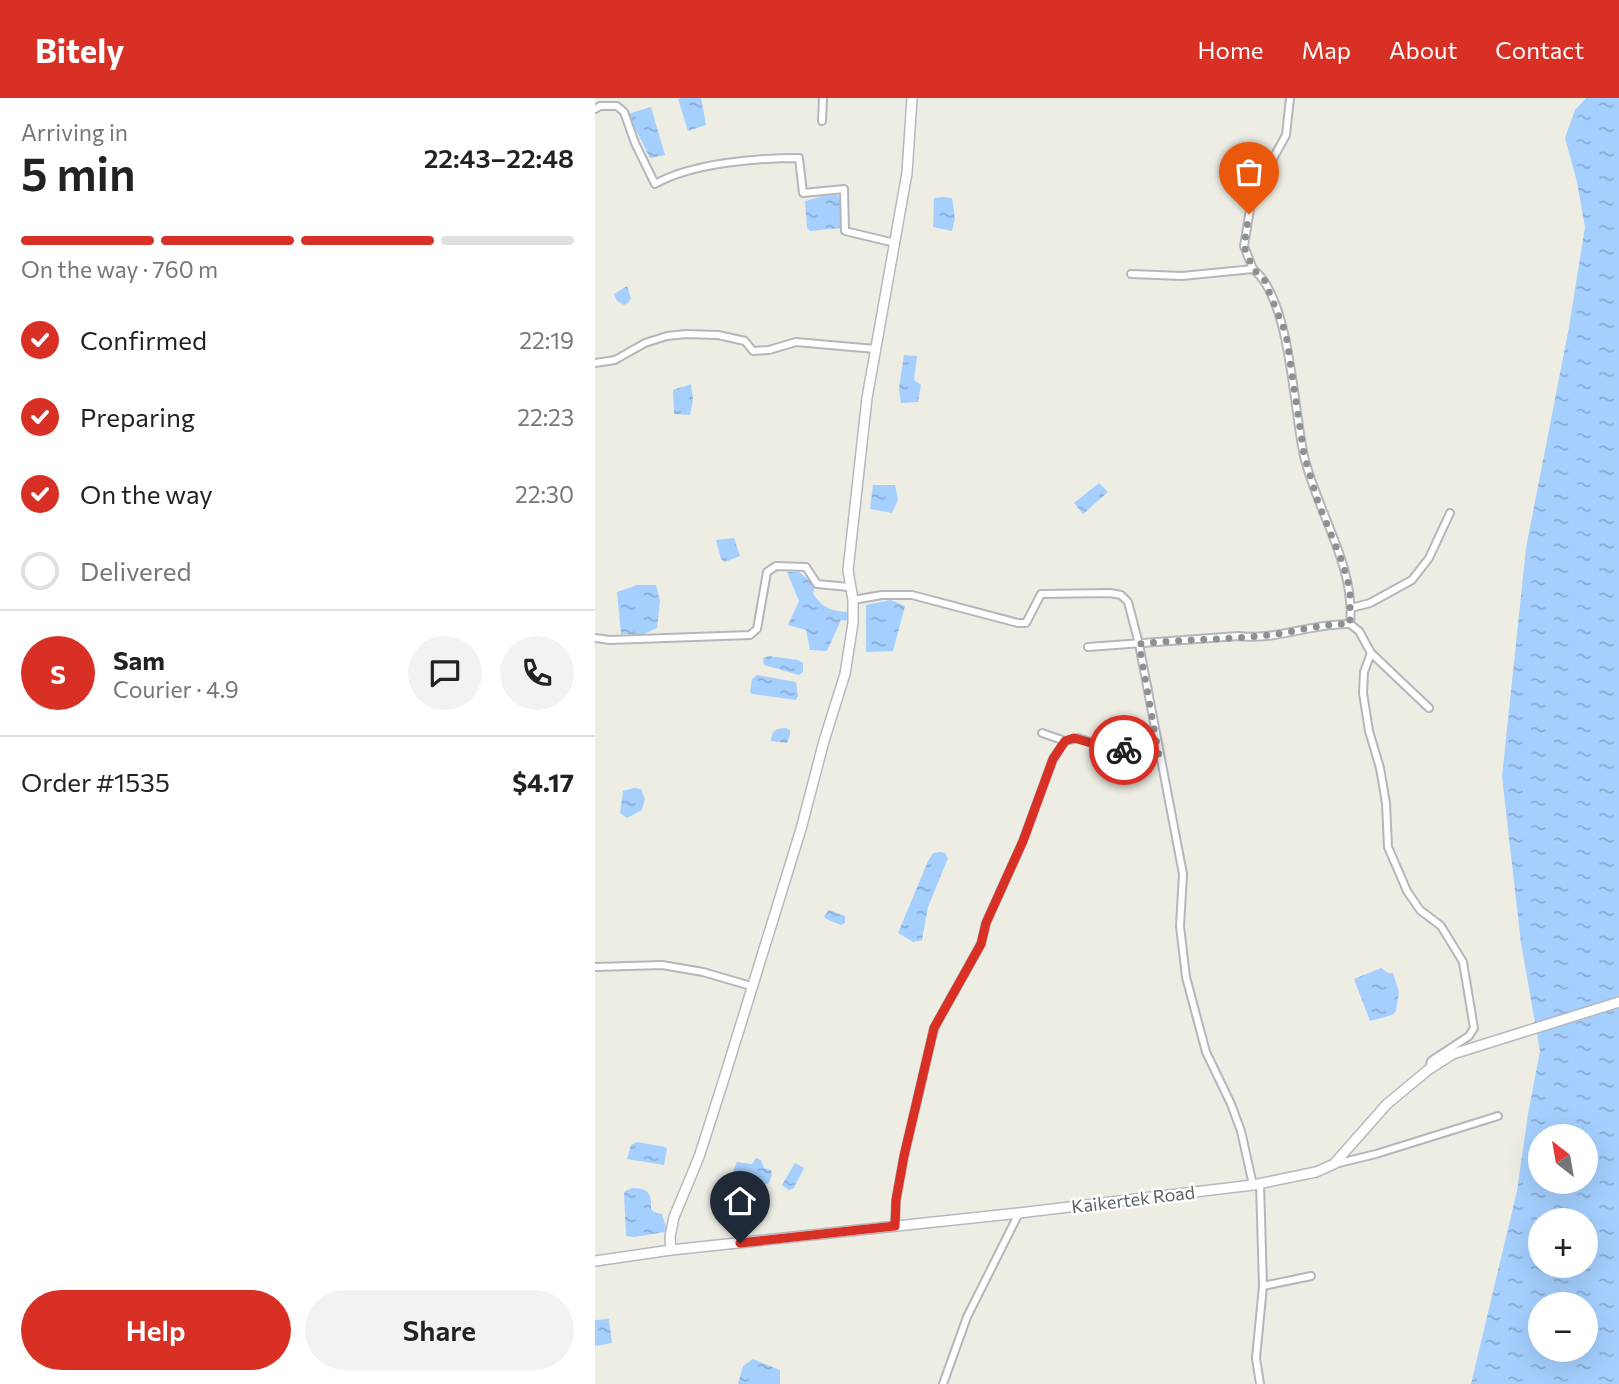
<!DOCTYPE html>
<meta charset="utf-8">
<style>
:root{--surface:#fff;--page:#f2f2f2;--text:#222;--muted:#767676;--line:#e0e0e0;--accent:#d93025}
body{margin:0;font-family:Commissioner,sans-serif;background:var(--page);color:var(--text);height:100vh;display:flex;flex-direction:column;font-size:26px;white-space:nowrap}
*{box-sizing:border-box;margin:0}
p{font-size:23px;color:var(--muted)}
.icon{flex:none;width:38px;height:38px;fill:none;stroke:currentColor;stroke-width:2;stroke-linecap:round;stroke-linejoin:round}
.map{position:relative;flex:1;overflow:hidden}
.drawer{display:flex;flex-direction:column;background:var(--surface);width:595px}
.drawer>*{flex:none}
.needle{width:46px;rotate:329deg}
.controls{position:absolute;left:933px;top:1026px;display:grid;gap:14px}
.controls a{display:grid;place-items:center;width:70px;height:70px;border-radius:50%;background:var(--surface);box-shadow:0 7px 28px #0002;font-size:35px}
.pin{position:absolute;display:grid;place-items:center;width:60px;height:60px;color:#fff;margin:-72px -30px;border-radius:50% 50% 50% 0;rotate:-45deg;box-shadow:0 0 7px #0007}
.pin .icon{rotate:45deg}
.courier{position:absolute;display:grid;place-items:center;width:70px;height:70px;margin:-35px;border:5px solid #d93025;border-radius:50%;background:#fff;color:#222;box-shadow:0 2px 9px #0007}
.head em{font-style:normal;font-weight:600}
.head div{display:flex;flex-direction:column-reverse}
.head{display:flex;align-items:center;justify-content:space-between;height:119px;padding:0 21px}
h1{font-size:46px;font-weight:600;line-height:52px}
.bar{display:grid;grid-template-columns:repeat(4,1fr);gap:10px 7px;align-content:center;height:84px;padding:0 21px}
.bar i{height:9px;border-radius:5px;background:var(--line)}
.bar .current{background:var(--accent)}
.bar p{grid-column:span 4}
.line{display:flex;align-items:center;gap:18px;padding:0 21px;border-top:2px solid var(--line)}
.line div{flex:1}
.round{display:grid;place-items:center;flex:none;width:74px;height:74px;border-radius:37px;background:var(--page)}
ol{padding:0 21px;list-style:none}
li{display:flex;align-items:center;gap:21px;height:77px}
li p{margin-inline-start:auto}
li .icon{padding:7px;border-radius:50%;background:var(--accent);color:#fff;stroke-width:4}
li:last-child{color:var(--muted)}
li i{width:38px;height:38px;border:4px solid var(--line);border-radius:50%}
.primary-button{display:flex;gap:14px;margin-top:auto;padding:14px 21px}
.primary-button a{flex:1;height:80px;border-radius:42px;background:var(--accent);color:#fff;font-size:28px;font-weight:600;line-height:80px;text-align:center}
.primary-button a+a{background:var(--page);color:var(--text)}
header{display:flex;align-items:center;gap:42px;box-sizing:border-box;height:98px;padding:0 35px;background:var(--accent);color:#fff}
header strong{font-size:33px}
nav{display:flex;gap:38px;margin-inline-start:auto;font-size:24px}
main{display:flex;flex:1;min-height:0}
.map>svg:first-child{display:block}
</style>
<header>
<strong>Bitely</strong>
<nav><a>Home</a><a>Map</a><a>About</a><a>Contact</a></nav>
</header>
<main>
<section class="drawer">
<div class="head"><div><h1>5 min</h1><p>Arriving in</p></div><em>22:43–22:48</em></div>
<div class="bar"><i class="current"></i><i class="current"></i><i class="current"></i><i></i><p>On the way · 760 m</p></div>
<ol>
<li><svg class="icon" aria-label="check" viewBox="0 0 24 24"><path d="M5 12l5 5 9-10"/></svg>Confirmed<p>22:19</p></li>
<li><svg class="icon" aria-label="check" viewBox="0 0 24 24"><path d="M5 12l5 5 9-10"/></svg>Preparing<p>22:23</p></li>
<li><svg class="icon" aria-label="check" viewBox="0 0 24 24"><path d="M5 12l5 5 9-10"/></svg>On the way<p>22:30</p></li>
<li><i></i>Delivered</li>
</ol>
<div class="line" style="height:126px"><b class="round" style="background:var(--accent);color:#fff">S</b><div><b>Sam</b><p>Courier · 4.9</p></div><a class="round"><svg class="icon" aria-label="chat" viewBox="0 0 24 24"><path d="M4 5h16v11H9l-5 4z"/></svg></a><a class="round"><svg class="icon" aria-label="phone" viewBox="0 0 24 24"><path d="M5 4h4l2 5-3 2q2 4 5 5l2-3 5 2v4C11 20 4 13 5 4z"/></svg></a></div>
<div class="line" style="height:91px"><div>Order #1535</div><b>$4.17</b></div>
<div class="primary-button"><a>Help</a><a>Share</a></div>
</section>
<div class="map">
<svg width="1024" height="1286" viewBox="0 0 1024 1286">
<defs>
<pattern id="water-ripples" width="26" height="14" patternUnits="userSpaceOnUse" patternTransform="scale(1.75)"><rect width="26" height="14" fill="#a4cffe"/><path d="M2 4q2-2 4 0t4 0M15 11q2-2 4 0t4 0" fill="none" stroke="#89abd1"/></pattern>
</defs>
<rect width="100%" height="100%" fill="#eeede4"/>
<g fill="url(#water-ripples)" fill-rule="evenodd">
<polygon points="87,0 106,0 111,27 93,33 83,1"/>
<path d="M991,0H1024V1286H876L922,1093L933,1016L945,953L926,845L907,679L931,450L974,229L990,129L982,84L970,40L980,12ZM945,1038H990V1083H945ZM945,1122H990V1167H945ZM945,1206H990V1251H945Z"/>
<polygon points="56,9 70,57 55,60 33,16"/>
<polygon points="241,97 244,98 247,105 245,130 215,133 212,130 210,103 228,98"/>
<polygon points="348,99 357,100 360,120 357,133 338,129 339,100"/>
<polygon points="32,188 36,200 33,205 29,207 22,203 19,196"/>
<polygon points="309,257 322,258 319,282 326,287 323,304 306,305 304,290"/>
<polygon points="96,286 98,302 95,317 79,316 78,292"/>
<polygon points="504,385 513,394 488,416 479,405"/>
<polygon points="278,387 300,387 303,402 297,415 275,411"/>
<polygon points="139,440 145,458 130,464 126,461 121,442"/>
<path d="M192,474H204L220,487L218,496C228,510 236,513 253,514L254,523L246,522L232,553L215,552L211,532L193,527L204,503Z"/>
<polygon points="42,487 61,487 65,503 62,530 49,536 26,536 22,494"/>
<polygon points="296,502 310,508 298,553 271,554 271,507"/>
<polygon points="174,558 203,562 208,565 208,574 204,577 169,567 168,560"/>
<polygon points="162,577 201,584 203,598 201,602 157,596 155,594 157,581"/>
<path d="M191,630L195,632V637L192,645L176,643C177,633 180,630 191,630Z"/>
<polygon points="39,690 46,691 50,701 47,712 32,720 25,715 28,693"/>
<polygon points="345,754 350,755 353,760 333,809 327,842 318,844 303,835 333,763 338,755"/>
<polygon points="234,812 250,818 250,825 246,827 231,821 229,818"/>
<polygon points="786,870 793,875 798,875 804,894 801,913 797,917 775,923 759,881"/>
<polygon points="42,1044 70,1049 72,1051 69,1067 32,1061 36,1047"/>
<polygon points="161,1060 166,1062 169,1070 176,1072 177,1077 174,1085 169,1087 138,1073 142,1064 157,1066"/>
<polygon points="200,1065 209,1070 199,1090 194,1092 187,1087"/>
<path d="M37,1090C53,1090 57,1095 56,1111L59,1114L67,1116L71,1129L70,1134L39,1139L31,1138L29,1096L30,1093Z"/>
<polygon points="14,1221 17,1245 0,1248 0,1222"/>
<polygon points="158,1261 185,1272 185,1286 143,1286 148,1268"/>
</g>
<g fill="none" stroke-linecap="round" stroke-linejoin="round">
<defs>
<g id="street">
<path d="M0,11L5,8H22L29,14L40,45L60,86C97,65 161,60 204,60L208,95L249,91L250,133L300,145"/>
<polyline points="227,23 228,0"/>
<polyline points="658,171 649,148 657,99 691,37 695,0"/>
<polyline points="0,265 20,262 50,245 72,238 91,236 123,237 150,243 158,253 174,252 201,244 280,251"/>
<polyline points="258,502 287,497 317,497 423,525 431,525 446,496 515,495 526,497 533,504 544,546 588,776 585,828 591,879 611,954 636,1006 646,1033 658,1087"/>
<polyline points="756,510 775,505 817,482 834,460 855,415"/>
<polyline points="755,526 764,533 776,555 769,574 768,595 774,633 785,670 791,705 793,749 812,793 825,812 846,828 868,864 879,930 874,938 836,963 834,971"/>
<polyline points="0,540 15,542 155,537 162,531 172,474 181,468 211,469 222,486 254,489"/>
<path d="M493,549L643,538C681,543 717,525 755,526C761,469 722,413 709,358C698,310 696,201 658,171L587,178L536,176"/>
<polyline points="776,555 834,610"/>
<polyline points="470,643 483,640 510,649 564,658"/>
<polyline points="0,869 67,867 108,874 156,888"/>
<polyline points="740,1066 781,1056 903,1018"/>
<polyline points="665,1085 668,1188 661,1260 665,1286"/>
<polyline points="300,1128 301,1102 309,1058 339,930 386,846 391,825 428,743 458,661 470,643 447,635"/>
<polyline points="668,1188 716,1178"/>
<polyline points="348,1286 372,1219 424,1115"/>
</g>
<g id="secondary">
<polyline points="76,1152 75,1139 79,1119 104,1059 128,984 206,731 229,643 250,576 258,525 258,502 253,472 272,300 312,75 317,0"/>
<polyline points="0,1163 76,1152 424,1115 658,1087 721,1074 739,1066 792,1006 833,972 858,956 1024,904"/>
</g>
</defs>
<use href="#street" stroke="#b5b6bb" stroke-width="10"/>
<use href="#secondary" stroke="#b6b8be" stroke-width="12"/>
<use href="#street" stroke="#fff" stroke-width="6"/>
<use href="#secondary" stroke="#fff" stroke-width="9"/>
</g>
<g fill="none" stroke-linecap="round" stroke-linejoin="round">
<path stroke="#8f9191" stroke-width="7" stroke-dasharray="0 12.6" d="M529,652L564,658L544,546C587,541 631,542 674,537C701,534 728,525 755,526V492L748,466L723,404L709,357L691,236L669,181L658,171L649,148L654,116"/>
<polyline stroke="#d93025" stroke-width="9" points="145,1145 300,1128 301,1102 309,1058 339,930 386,846 391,825 428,743 458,661 470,643 479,640 510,649 529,652"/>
</g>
<g text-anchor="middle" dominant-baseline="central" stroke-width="5" stroke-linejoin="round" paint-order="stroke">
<g font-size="18" fill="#5c5f65" stroke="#fff">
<text transform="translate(538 1101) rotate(-7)">Kaikertek Road</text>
</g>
</g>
</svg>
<div class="controls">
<a><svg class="needle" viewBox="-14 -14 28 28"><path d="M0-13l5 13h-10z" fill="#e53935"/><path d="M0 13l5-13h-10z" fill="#767676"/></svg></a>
<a>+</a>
<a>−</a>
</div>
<div class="pin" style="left:654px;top:116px;background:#ea580c"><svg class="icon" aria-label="bag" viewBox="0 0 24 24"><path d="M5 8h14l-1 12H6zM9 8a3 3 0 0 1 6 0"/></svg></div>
<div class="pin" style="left:145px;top:1145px;background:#1f2937"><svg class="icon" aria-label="home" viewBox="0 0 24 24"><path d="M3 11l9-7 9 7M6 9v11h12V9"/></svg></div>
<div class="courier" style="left:529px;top:652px"><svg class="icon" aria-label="bike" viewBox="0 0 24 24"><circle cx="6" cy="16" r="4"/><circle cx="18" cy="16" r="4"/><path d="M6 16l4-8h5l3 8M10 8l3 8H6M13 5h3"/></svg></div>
</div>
</main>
